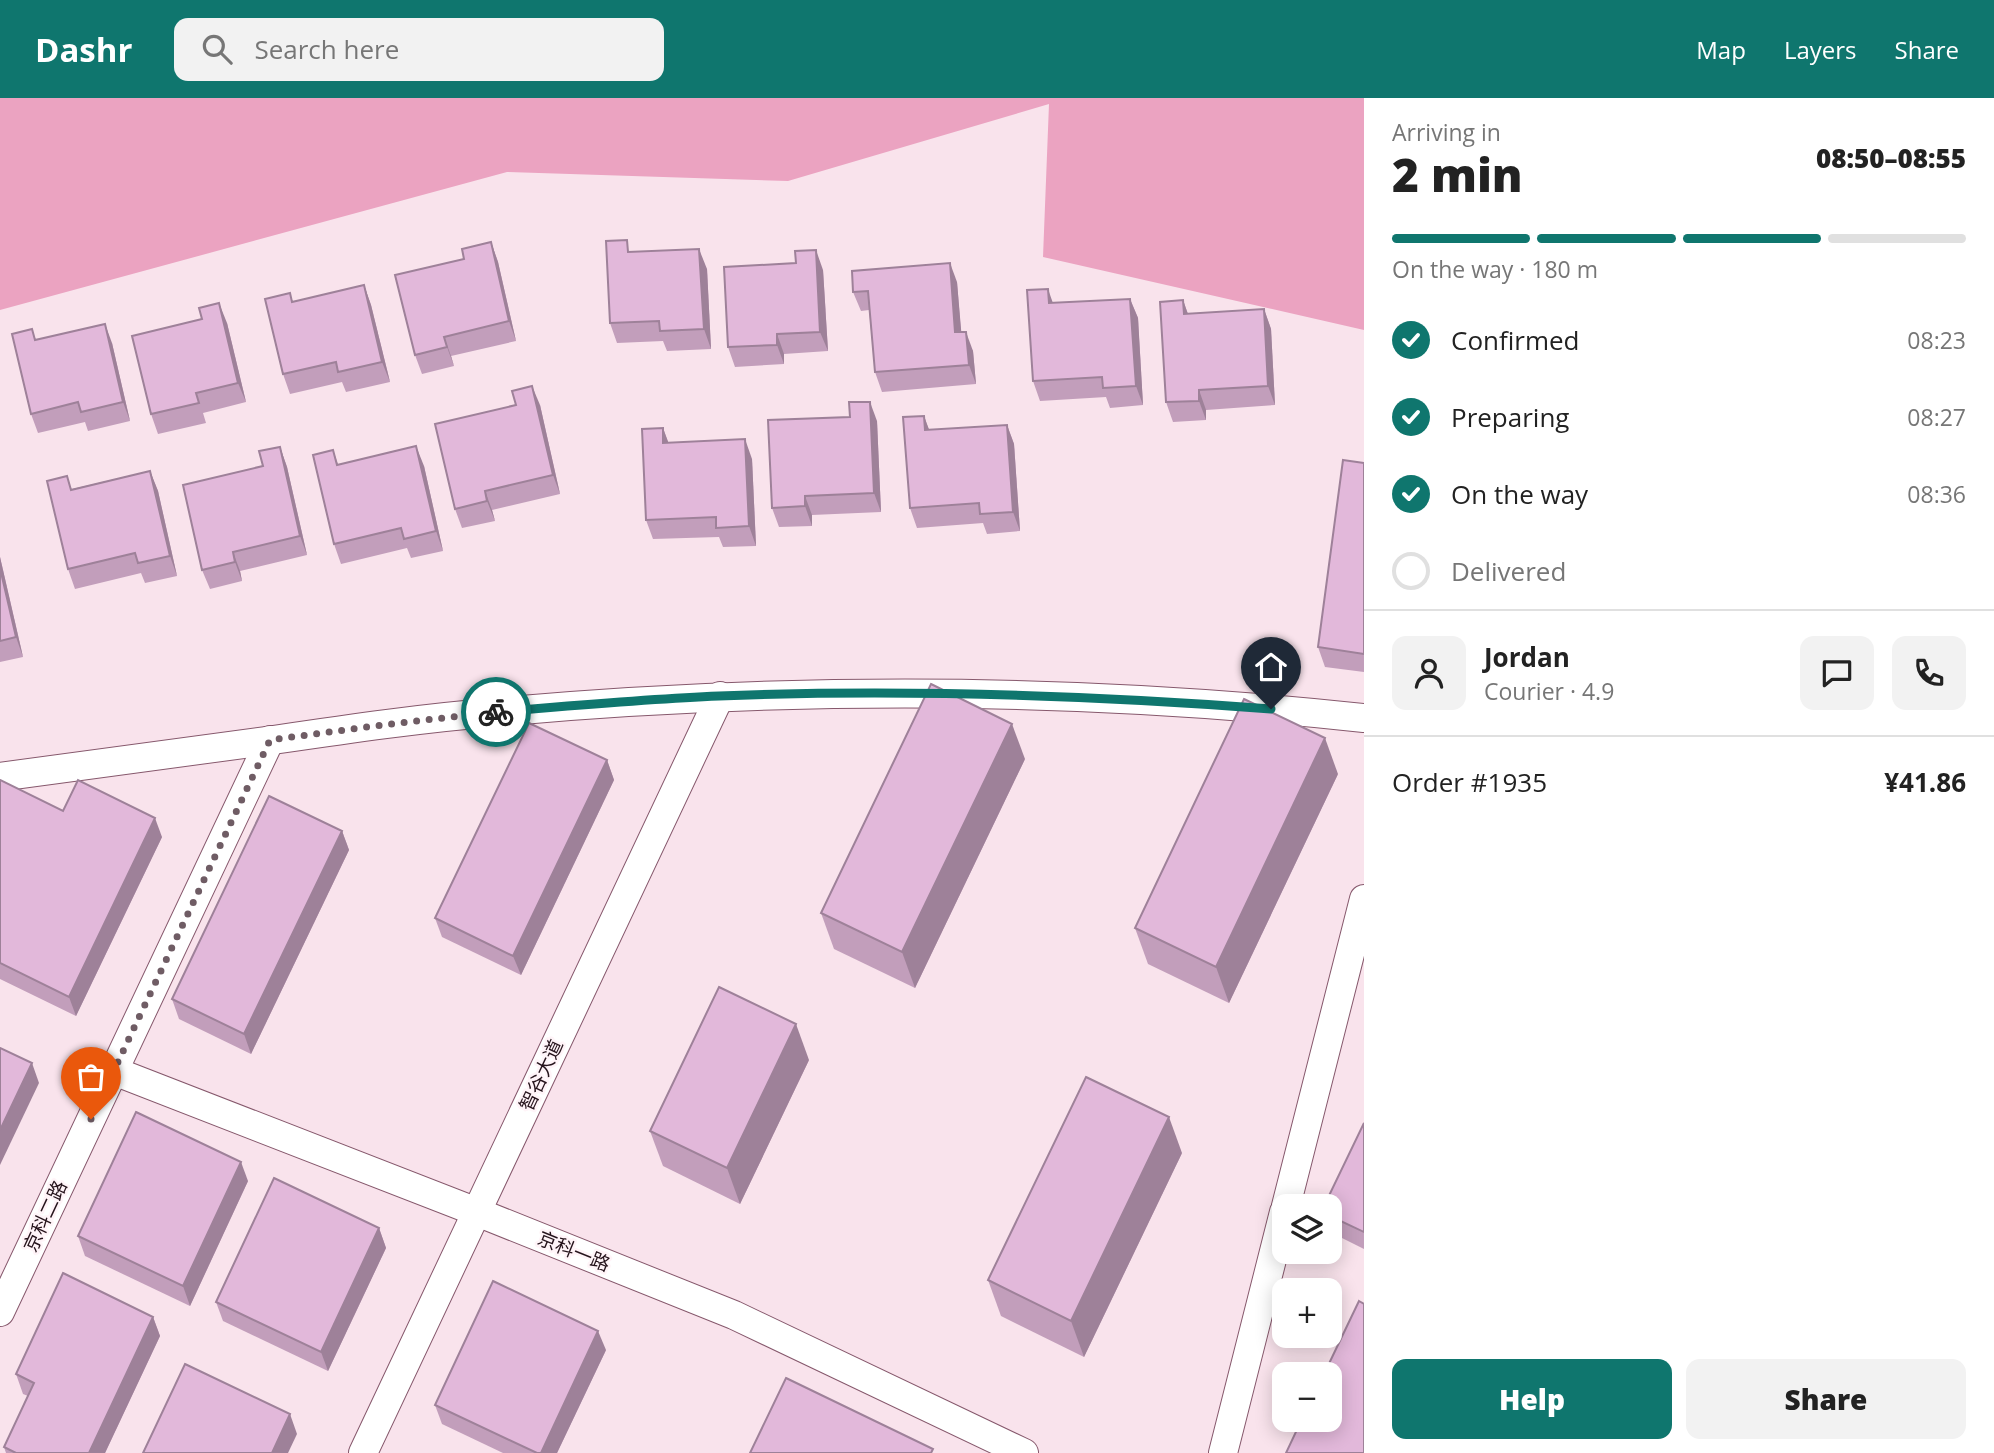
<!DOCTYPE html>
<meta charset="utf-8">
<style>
:root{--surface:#fff;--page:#f2f2f2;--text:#222;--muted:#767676;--line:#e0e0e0;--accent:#0f766e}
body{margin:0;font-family:"Open Sans","Noto Sans SC",sans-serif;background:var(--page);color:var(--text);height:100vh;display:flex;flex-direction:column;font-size:26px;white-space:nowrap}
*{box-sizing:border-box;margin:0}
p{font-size:23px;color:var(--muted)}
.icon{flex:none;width:38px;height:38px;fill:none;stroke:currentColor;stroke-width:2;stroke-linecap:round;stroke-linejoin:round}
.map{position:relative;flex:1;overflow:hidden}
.drawer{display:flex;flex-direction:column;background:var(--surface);width:630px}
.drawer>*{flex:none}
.tools{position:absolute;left:1272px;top:1096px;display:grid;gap:14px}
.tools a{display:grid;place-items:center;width:70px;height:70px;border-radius:14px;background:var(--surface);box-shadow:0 4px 18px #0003;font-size:35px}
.pin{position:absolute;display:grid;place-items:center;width:60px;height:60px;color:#fff;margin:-72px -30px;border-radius:50% 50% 50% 0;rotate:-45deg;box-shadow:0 0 7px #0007}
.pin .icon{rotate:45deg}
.courier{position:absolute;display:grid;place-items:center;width:70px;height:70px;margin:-35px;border:5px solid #0f766e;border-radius:50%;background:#fff;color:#222;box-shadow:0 2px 9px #0007}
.headline em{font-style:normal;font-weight:800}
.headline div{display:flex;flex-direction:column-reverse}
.headline{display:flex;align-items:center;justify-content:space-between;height:119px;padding:0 28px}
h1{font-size:46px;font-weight:800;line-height:52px}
.bar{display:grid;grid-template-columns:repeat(4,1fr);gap:10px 7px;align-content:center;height:84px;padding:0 28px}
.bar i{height:9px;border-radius:5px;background:var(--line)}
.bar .selected{background:var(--accent)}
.bar p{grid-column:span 4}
.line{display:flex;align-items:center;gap:18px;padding:0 28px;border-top:2px solid var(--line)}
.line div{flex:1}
.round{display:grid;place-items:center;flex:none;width:74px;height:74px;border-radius:14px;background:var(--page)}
ol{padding:0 28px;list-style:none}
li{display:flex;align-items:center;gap:21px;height:77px}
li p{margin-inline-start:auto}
li .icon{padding:7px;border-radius:50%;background:var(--accent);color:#fff;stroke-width:4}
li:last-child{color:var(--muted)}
li i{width:38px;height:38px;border:4px solid var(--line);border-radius:50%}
.cta{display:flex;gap:14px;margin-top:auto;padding:14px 28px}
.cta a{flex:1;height:80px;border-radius:14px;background:var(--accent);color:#fff;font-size:28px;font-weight:800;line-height:80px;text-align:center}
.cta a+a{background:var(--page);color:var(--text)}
header{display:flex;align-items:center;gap:42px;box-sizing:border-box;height:98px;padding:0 35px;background:var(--accent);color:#fff}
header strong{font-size:33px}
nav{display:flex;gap:38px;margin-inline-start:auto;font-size:24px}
.search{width:490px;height:63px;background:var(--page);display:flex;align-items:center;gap:18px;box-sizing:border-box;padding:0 24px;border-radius:14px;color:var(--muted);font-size:26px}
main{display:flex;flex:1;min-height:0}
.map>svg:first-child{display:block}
</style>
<header>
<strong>Dashr</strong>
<div class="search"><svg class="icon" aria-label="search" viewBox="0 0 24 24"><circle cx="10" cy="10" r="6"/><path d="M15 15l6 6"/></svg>Search here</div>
<nav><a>Map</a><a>Layers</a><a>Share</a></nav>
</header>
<main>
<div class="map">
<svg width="1364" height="1355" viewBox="0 0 1364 1355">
<rect width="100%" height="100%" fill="#f9e3ec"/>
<polygon fill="#eba3c1" points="0,0 1364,0 1364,232 1043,159 1049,6 788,83 507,74 0,212"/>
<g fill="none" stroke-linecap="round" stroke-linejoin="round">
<defs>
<g id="street">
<path d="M0,679C91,666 182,654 273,642C348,631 423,620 498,614C787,588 1076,589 1364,620"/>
<polyline points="114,973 477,1114 734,1217 1024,1355"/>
<polyline points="1286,1108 1364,801"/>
<polyline points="0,1214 270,642"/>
<polyline points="363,1355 720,598"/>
<polyline points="1223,1355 1284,1114"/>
</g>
</defs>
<use href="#street" stroke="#86586c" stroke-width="30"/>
<use href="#street" stroke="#fff" stroke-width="28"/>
</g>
<g fill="#c29ebb">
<polygon points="491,144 498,164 516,243 451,258 454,268 422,276 415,257 464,161"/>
<polygon points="631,154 707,171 711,251 667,253 663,243 617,245 610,225"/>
<polygon points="823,172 828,253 784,256 784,266 735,269 728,249"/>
<polygon points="957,184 961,234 973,253 976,286 882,294 875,274 869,212 861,213 853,194"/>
<polygon points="364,187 371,207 390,284 346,294 342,284 290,296 283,276 293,204"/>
<polygon points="1130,201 1138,220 1143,307 1110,310 1106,299 1040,303 1033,283 1053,205"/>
<polygon points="1183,202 1188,216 1264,211 1271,231 1275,307 1206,312 1206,322 1173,324 1166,304"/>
<polygon points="227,225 246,304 203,315 206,325 158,336 151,316"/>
<polygon points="36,242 112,245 130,323 88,333 85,324 38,335 31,316"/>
<polygon points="540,307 560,396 492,412 495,423 462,430 455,411"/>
<polygon points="924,318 929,332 1007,327 1014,346 1020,433 987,436 983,425 917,430 910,410"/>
<polygon points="877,323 881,414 812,417 812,428 779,429 772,410"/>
<polygon points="663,330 668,344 752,361 756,448 723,449 719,439 653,441 646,422"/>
<polygon points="280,349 287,369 307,457 240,473 242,483 210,491 202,472 263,368"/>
<polygon points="333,352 338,366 424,368 443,453 411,460 407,450 341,466 334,446"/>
<polygon points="1364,365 1364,574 1325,569 1318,549"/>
<polygon points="150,373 158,393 177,478 145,485 141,475 75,491 68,471 72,391"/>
<polygon points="0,459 23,559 0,564"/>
<polygon points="1025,661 915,890 834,851 821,815"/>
<polygon points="607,662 614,682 521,877 442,839 435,820"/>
<polygon points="1338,676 1229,905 1148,866 1135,830"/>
<polygon points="0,682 63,713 162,739 76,918 0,881"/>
<polygon points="342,733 349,752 251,956 179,921 172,901"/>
<polygon points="809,962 740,1106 663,1068 650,1033"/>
<polygon points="1364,1025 1364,1151 1330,1134 1330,1108"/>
<polygon points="1182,1055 1084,1259 1001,1218 988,1182"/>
<polygon points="248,1083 190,1208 85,1158 78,1138"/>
<polygon points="379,1130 386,1150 328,1273 223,1223 216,1204"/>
<polygon points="153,1219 160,1238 105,1355 6,1355 4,1349 28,1298 23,1296 16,1276"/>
<polygon points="606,1252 557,1355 503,1355 442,1326 435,1307"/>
</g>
<g fill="#9e8199">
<polygon points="491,144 498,164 516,243 509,223"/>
<polygon points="699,151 707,171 711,251 704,231"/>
<polygon points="816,152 823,172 828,253 820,234"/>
<polygon points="950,165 957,184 963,254 955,234"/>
<polygon points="364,187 371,207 390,284 382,264"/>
<polygon points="1048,191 1055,211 1049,205"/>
<polygon points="1130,201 1138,220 1143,307 1136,288"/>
<polygon points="1183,202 1190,222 1184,216"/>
<polygon points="219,205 227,225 246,304 238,285"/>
<polygon points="1264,211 1271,231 1275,307 1268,288"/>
<polygon points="105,226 112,245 130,323 123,304"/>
<polygon points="966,234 973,253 976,286 969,267"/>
<polygon points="777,236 784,256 784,266 777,247"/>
<polygon points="444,239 451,258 454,268 447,249"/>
<polygon points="532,288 540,307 560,396 553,377"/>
<polygon points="1199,292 1206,312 1206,322 1199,303"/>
<polygon points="870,304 877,323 881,414 874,395"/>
<polygon points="924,318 931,337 925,332"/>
<polygon points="1007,327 1014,346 1020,433 1013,414"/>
<polygon points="663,330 670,349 663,345"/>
<polygon points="745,341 752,361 756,448 749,428"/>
<polygon points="416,348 424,368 443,453 436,433"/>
<polygon points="280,349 287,369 307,457 300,438"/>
<polygon points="150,373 158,393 177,478 170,458"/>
<polygon points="485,393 492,412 495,423 487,403"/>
<polygon points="805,398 812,417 812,428 805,408"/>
<polygon points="233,454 240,473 242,483 235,464"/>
<polygon points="0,459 23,559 16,539 0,470"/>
<polygon points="1012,626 1025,661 915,890 902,854"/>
<polygon points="1325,640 1338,676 1229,905 1216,869"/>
<polygon points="607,662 614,682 521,877 513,858"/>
<polygon points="155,720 162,739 76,918 69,899"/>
<polygon points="342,733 349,752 251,956 244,936"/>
<polygon points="796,926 809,962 740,1106 727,1070"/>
<polygon points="32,965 39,985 0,1067 0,1032"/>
<polygon points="1169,1019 1182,1055 1084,1259 1071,1223"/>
<polygon points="241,1064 248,1083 190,1208 183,1188"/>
<polygon points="379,1130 386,1150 328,1273 321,1254"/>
<polygon points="153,1219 160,1238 105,1355 89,1355"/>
<polygon points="598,1233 606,1252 557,1355 541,1355"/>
<polygon points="290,1316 297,1336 288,1355 272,1355"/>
</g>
<g fill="#e2b8da" stroke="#9e8199" stroke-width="2">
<polygon points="627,142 628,154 699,151 704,231 660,233 659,223 610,225 606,143"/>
<polygon points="491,144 509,223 444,239 447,249 415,257 395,177 464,161 462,151"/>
<polygon points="816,152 820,234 777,236 777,247 728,249 724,169 796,165 795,153"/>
<polygon points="950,165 955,234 966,234 969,267 875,274 868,193 853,194 852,173"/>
<polygon points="364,187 382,264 338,274 336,264 283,276 265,201 290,195 292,204"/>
<polygon points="1048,191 1049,205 1130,201 1136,288 1103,290 1102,279 1033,283 1027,192"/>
<polygon points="1183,202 1184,216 1264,211 1268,288 1199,292 1199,303 1166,304 1160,204"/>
<polygon points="219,205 238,285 196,295 199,305 151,316 132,238 202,221 199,210"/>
<polygon points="105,226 123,304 81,314 78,304 31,316 12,236 32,231 35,242"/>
<polygon points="532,288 553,377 485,393 487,403 455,411 435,326 516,307 512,293"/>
<polygon points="849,304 870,304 874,395 805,398 805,408 772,410 768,322 850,319"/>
<polygon points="924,318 925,332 1007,327 1013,414 980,416 979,405 910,410 903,319"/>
<polygon points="663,330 663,345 745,341 749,428 716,430 716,419 646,422 642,331"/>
<polygon points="416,348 436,433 404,441 401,430 334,446 313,357 333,352 337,367"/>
<polygon points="280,349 300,438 233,454 235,464 202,472 183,387 263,368 259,353"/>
<polygon points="1343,362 1364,365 1364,556 1318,549"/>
<polygon points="150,373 170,458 138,465 135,455 68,471 47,383 67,378 71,392"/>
<polygon points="0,470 16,539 0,543"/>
<polygon points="931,586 1012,626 902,854 821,815"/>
<polygon points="1244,601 1325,640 1216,869 1135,830"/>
<polygon points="529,625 607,662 513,858 435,820"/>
<polygon points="0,682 63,713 78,682 155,720 69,899 0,865"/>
<polygon points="269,698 342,733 244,936 172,901"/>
<polygon points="719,889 796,926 727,1070 650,1033"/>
<polygon points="0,950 32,965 0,1032"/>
<polygon points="1086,979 1169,1019 1071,1223 988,1182"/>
<polygon points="136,1014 241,1064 183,1188 78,1138"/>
<polygon points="1364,1025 1364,1134 1330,1118 1330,1108 1324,1108"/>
<polygon points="274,1080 379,1130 321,1254 216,1204"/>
<polygon points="63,1175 153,1219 89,1355 16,1355 4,1349 34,1285 16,1276"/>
<polygon points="493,1183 598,1233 541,1355 537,1355 435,1307"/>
<polygon points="1359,1203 1364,1206 1364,1355 1286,1355 1302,1321 1330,1321 1330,1276 1324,1276"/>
<polygon points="185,1266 290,1316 272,1355 143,1355"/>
<polygon points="786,1280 933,1351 931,1355 750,1355"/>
</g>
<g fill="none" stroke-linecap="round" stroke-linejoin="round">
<polyline stroke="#6f5c64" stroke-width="7" stroke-dasharray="0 12.6" points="91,1021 270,642 382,627 496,614"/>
<path stroke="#0f766e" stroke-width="9" d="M496,614C570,608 645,601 719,598C903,591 1087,597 1271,611"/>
</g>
<g text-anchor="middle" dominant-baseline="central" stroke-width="5" stroke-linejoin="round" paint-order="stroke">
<g font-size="19" fill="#25131b" stroke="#fff4f8">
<text transform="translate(541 977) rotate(-65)">智谷大道</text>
<text transform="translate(45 1118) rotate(-65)">京科二路</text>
<text transform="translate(574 1153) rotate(22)">京科一路</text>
</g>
</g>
</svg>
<div class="tools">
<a><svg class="icon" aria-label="layers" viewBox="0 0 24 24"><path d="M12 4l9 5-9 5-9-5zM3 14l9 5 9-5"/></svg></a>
<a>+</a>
<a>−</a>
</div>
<div class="pin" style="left:91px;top:1021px;background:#ea580c"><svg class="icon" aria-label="bag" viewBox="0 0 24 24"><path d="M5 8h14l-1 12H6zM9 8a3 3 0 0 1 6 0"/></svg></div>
<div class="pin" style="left:1271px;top:611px;background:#1f2937"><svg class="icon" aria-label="home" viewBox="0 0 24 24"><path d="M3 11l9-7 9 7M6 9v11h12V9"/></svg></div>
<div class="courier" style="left:496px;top:614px"><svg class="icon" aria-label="bike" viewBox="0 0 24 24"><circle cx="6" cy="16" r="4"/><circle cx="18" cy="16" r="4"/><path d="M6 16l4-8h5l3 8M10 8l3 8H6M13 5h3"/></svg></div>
</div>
<section class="drawer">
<div class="headline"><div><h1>2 min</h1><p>Arriving in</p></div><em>08:50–08:55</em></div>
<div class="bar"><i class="selected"></i><i class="selected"></i><i class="selected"></i><i></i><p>On the way · 180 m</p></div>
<ol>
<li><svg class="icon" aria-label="check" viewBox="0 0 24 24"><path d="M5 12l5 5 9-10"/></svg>Confirmed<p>08:23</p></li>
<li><svg class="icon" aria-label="check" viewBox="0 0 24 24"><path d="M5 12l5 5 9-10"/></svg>Preparing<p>08:27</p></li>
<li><svg class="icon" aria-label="check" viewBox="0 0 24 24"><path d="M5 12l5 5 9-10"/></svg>On the way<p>08:36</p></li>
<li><i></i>Delivered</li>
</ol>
<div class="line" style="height:126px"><a class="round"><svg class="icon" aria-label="person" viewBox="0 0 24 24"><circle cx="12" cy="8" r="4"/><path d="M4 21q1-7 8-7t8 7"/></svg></a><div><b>Jordan</b><p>Courier · 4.9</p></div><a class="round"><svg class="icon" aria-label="chat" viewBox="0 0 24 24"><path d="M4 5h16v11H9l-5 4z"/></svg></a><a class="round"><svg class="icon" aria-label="phone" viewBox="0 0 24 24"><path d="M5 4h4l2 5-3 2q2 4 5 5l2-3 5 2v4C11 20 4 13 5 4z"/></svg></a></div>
<div class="line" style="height:91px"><div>Order #1935</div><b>¥41.86</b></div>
<div class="cta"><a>Help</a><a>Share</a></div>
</section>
</main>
